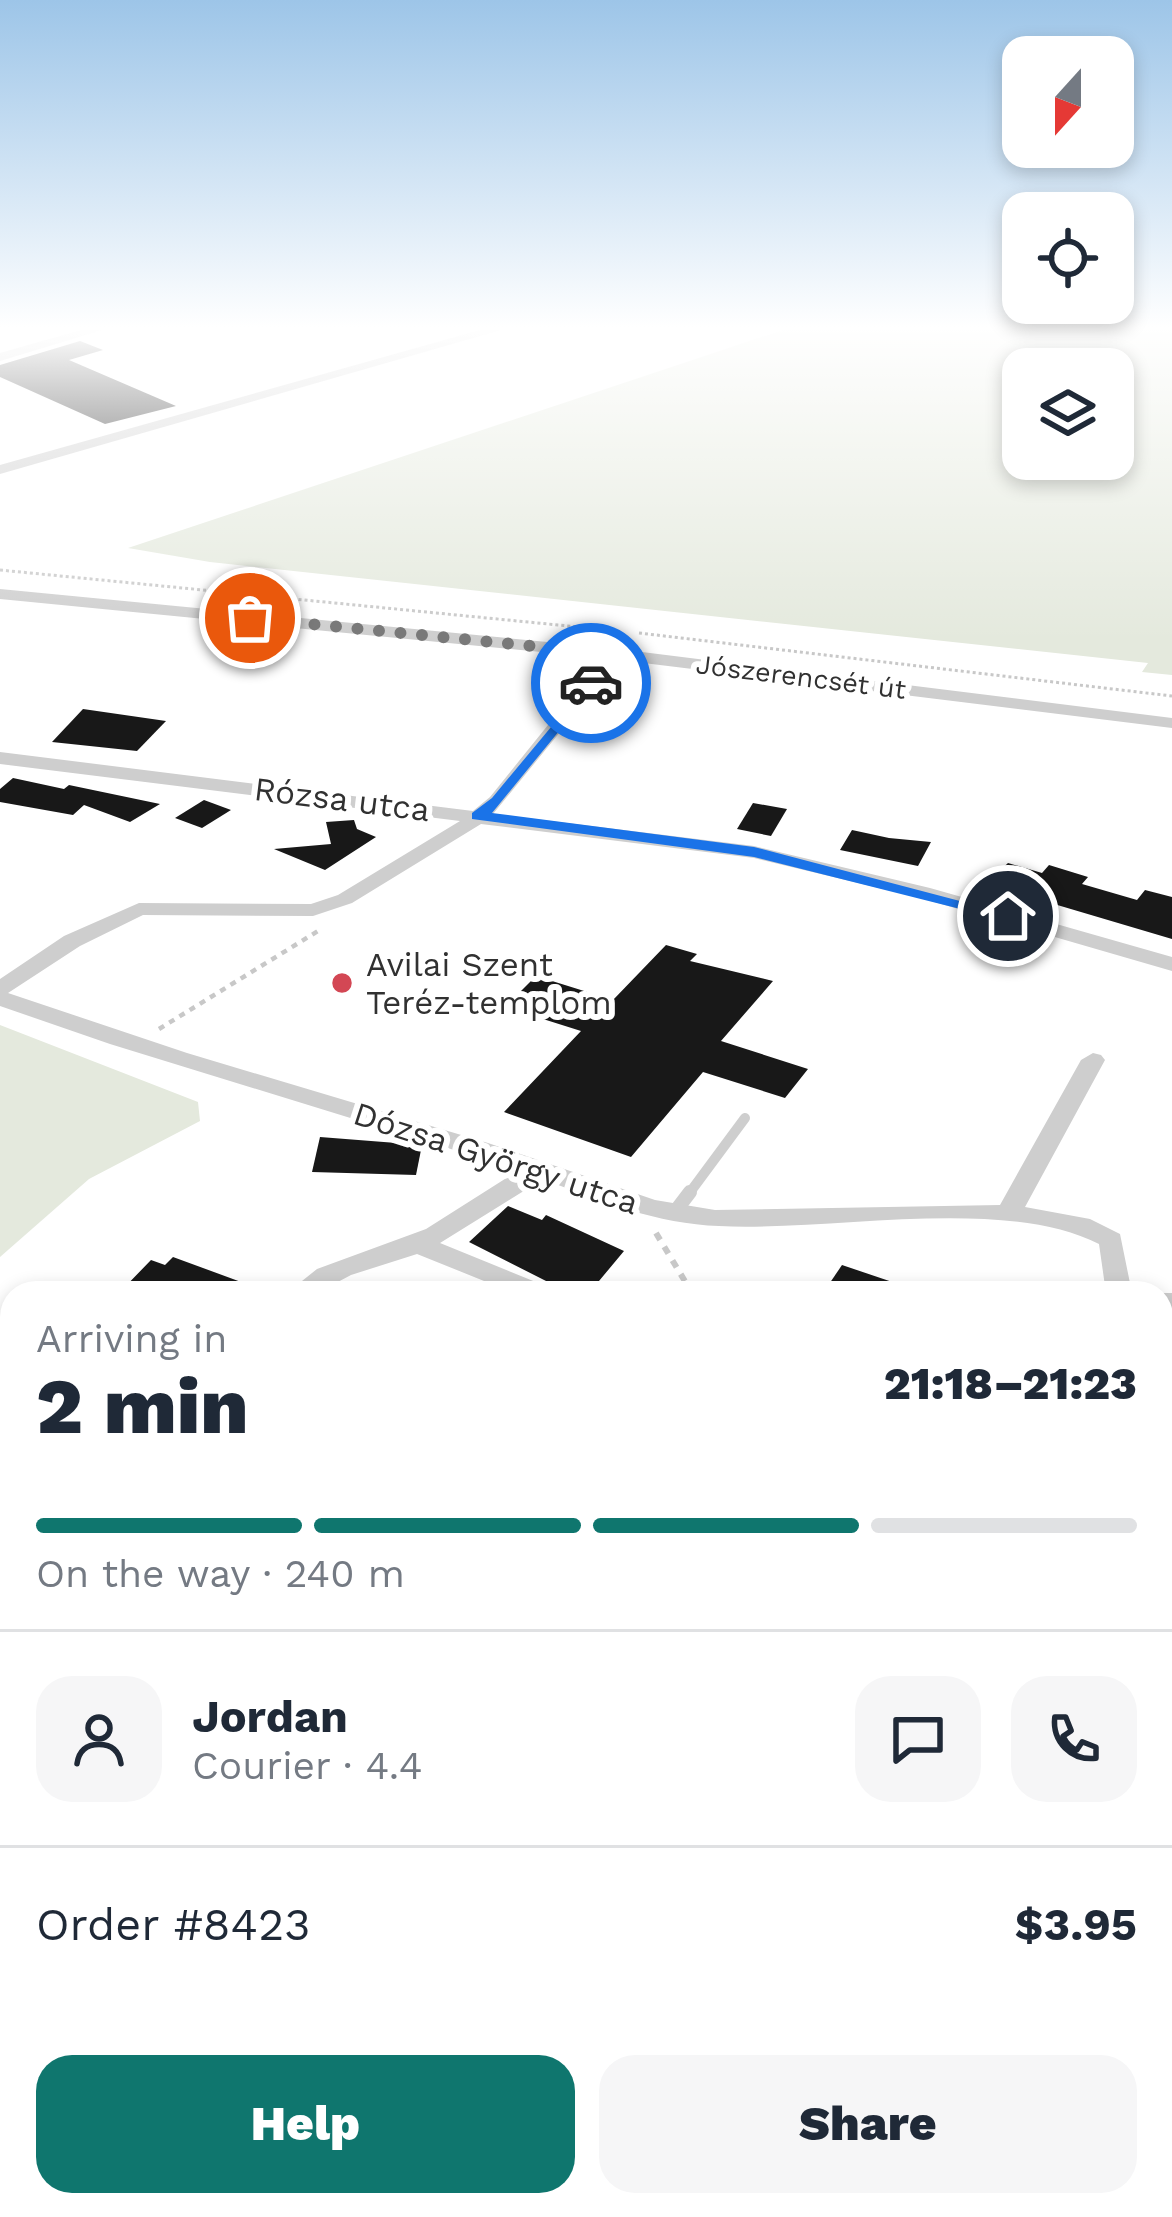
<!DOCTYPE html>
<meta charset="utf-8">
<style>
:root{--surface:#fff;--page:#f6f6f7;--text:#1f2937;--muted:#747a83;--line:#e0e1e3;--accent:#0f766e}
body{margin:0;font-family:"Work Sans",sans-serif;background:var(--page);color:var(--text);height:100vh;display:flex;flex-direction:column;font-size:45px;white-space:nowrap}
*{box-sizing:border-box;margin:0}
p{font-size:39px;color:var(--muted)}
.icon{flex:none;width:66px;height:66px;fill:none;stroke:currentColor;stroke-width:2;stroke-linecap:round;stroke-linejoin:round}
.map{position:relative;flex:1;overflow:hidden}
.details{position:absolute;left:0px;top:1281px;width:1173px;height:936px;display:flex;flex-direction:column;background:var(--surface);border-radius:36px 36px 0 0;box-shadow:0 6px 18px #0003}
.details>*{flex:none}
.needle{width:78px;rotate:201deg}
.controls{position:absolute;left:1002px;top:36px;display:grid;gap:24px}
.controls a{display:grid;place-items:center;width:132px;height:132px;border-radius:24px;background:var(--surface);box-shadow:0 6px 18px #0003;font-size:60px}
.pin{position:absolute;display:grid;place-items:center;width:102px;height:102px;color:#fff;margin:-51px;border:6px solid #fff;border-radius:50%;box-shadow:0 3px 12px #0007}
.courier{position:absolute;display:grid;place-items:center;width:120px;height:120px;margin:-60px;border:9px solid #1a73e8;border-radius:50%;background:#fff;color:#222;box-shadow:0 3px 15px #0007}
.head em{font-style:normal;font-weight:800}
.head div{display:flex;flex-direction:column-reverse}
.head{display:flex;align-items:center;justify-content:space-between;height:204px;padding:0 36px}
h1{font-size:78px;font-weight:800;line-height:90px}
.bar{display:grid;grid-template-columns:repeat(4,1fr);gap:18px 12px;align-content:center;height:144px;padding:0 36px}
.bar i{height:15px;border-radius:9px;background:var(--line)}
.bar .selected{background:var(--accent)}
.bar p{grid-column:span 4}
.line{display:flex;align-items:center;gap:30px;padding:0 36px;border-top:3px solid var(--line)}
.line div{flex:1}
.round{display:grid;place-items:center;flex:none;width:126px;height:126px;border-radius:36px;background:var(--page)}
.primary-button{display:flex;gap:24px;margin-top:auto;padding:24px 36px}
.primary-button a{flex:1;height:138px;border-radius:36px;background:var(--accent);color:#fff;font-size:48px;font-weight:800;line-height:138px;text-align:center}
.primary-button a+a{background:var(--page);color:var(--text)}
.map>svg:first-child{display:block}
</style>
<div class="map">
<svg width="1172" height="2217" viewBox="0 0 1172 2217">
<rect width="100%" height="100%" fill="#fff"/>
<g fill="#e4e9dd" fill-rule="evenodd">
<path d="M783,330H1172V675L1142,672L1148,663L210,562L128,548ZM1023,369H1113V459H1023Z"/>
<polygon points="0,1025 198,1102 200,1121 89,1179 0,1257"/>
<polygon points="1161,1385 1172,1389 1172,1722 1161,1717"/>
<polygon points="12,1788 12,1930 0,1923 0,1801"/>
<polygon points="555,2205 1021,2205 1016,2217 548,2217"/>
</g>
<g fill="#181818">
<polygon points="80,341 103,350 69,360 176,406 105,424 0,377 0,365"/>
<polygon points="83,709 166,721 137,751 52,742"/>
<polygon points="13,778 64,789 69,785 160,804 130,822 84,805 73,815 0,802 0,789"/>
<polygon points="204,800 231,810 202,828 175,818"/>
<polygon points="753,803 787,809 771,836 737,829"/>
<polygon points="354,820 357,829 376,837 325,870 274,849 331,844 326,822"/>
<polygon points="852,830 889,838 931,842 918,866 840,850"/>
<polygon points="1008,863 1042,873 1049,865 1088,877 1082,884 1137,900 1145,890 1172,897 1172,939 986,884"/>
<polygon points="666,945 697,954 690,961 773,981 721,1041 808,1069 785,1098 703,1072 631,1157 504,1112 581,1031 505,1007 536,976 613,1000"/>
<polygon points="320,1137 422,1145 416,1175 312,1172"/>
<polygon points="508,1206 542,1220 546,1215 624,1251 589,1293 556,1293 550,1283 469,1242"/>
<polygon points="173,1257 263,1290 263,1293 119,1293 151,1260 165,1265"/>
<polygon points="842,1265 913,1289 912,1293 823,1293"/>
</g>
<g fill="none" stroke-linecap="round" stroke-linejoin="round">
<g stroke="#c8c8c8" stroke-width="3" stroke-dasharray="3 3" stroke-linecap="butt">
<polyline points="0,570 609,630"/>
<polyline points="639,633 1172,696"/>
</g>
<polyline stroke="#c8c8c8" stroke-width="4.5" stroke-dasharray="6 6" stroke-linecap="butt" points="159,1029 318,931"/>
<g stroke="#c8c8c8" stroke-width="6" stroke-dasharray="8 8" stroke-linecap="butt">
<polyline points="656,1233 692,1293"/>
<polyline points="0,1664 12,1669"/>
</g>
<polyline stroke="#cecece" stroke-width="10" points="688,1195 745,1118"/>
<g stroke="#cecece" stroke-width="14">
<polyline points="674,1213 690,1192"/>
<polyline points="1161,1318 1172,1323"/>
</g>
<g fill="#cecece" fill-rule="evenodd">
<polygon points="81,330 102,330 0,361 0,353"/>
<polygon points="480,330 501,330 0,474 0,465"/>
<path d="M0,589L610,648L620,642L626,643V650L1172,718V728L619,660L493,814L754,846L930,888L1172,957V971L917,897L754,858L481,824L352,903L313,916L143,915L80,946L8,993L187,1053L488,1143L655,1200L715,1210L1000,1205L1081,1060L1093,1053L1101,1055L1105,1060L1025,1207L1090,1219L1120,1234L1132,1293H1106L1099,1244C1003,1195 828,1232 719,1226C658,1224 599,1201 543,1179L440,1243L548,1287L552,1293H514L417,1254L351,1275L317,1293H287L317,1269L426,1229L519,1170L110,1044L0,1006V979L64,936L139,903L311,904L338,895L460,821L0,764V752L473,811L490,797L602,658L0,599Z"/>
<polygon points="1160,1293 1172,1293 1172,1311 1161,1311"/>
<polygon points="0,1420 12,1424 12,1448 0,1444"/>
<polygon points="12,1557 12,1589 0,1593 0,1561"/>
<polygon points="1161,1812 1172,1814 1172,1844 1161,1842"/>
<polygon points="0,2109 12,2114 12,2157 0,2152"/>
<polygon points="95,2205 148,2205 153,2217 100,2217"/>
<polygon points="310,2205 353,2205 348,2217 305,2217"/>
</g>
</g>
<linearGradient id="sky" x2="0" y2="1"><stop stop-color="#9dc5e8"/><stop offset="0.51" stop-color="#fff"/><stop offset="1" stop-color="#fff" stop-opacity="0"/></linearGradient>
<rect width="1172" height="641" fill="url(#sky)"/>
<polygon fill="#1a73e8" points="591,679 596,686 492,813 754,847 1017,916 1008,921 754,857 472,819 472,813 492,798"/>
<g fill="none" stroke-linecap="round" stroke-linejoin="round">
<polyline stroke="#797979" stroke-width="12" stroke-dasharray="0 21.6" points="250,618 614,654 591,683"/>
</g>
<circle fill="#d34754" stroke="#fff" stroke-width="4.5" cx="342" cy="983" r="12"/>
<g text-anchor="middle" dominant-baseline="central" stroke-width="12" stroke-linejoin="round" paint-order="stroke">
<g font-size="27" fill="#313131" stroke="#fff">
<text transform="translate(801 677) rotate(7)">Jószerencsét út</text>
</g>
<g font-size="33" fill="#313131" stroke="#fff">
<text transform="translate(342 799) rotate(7)">Rózsa utca</text>
<text transform="translate(496 1158) rotate(18)">Dózsa György utca</text>
</g>
<g font-size="33" fill="#313131" stroke="#fff" text-anchor="start">
<text x="366" y="964">Avilai Szent<tspan x="366" dy="38">Teréz-templom</tspan></text>
</g>
</g>
</svg>
<div class="controls">
<a><svg class="needle" viewBox="-14 -14 28 28"><path d="M0-13l5 13h-10z" fill="#e53935"/><path d="M0 13l5-13h-10z" fill="#747a83"/></svg></a>
<a><svg class="icon" aria-label="locate" viewBox="0 0 24 24"><circle cx="12" cy="12" r="6"/><path d="M12 2v4M12 18v4M2 12h4M18 12h4"/></svg></a>
<a><svg class="icon" aria-label="layers" viewBox="0 0 24 24"><path d="M12 4l9 5-9 5-9-5zM3 14l9 5 9-5"/></svg></a>
</div>
<div class="pin" style="left:250px;top:618px;background:#ea580c"><svg class="icon" aria-label="bag" viewBox="0 0 24 24"><path d="M5 8h14l-1 12H6zM9 8a3 3 0 0 1 6 0"/></svg></div>
<div class="pin" style="left:1008px;top:916px;background:#1f2937"><svg class="icon" aria-label="home" viewBox="0 0 24 24"><path d="M3 11l9-7 9 7M6 9v11h12V9"/></svg></div>
<div class="courier" style="left:591px;top:683px"><svg class="icon" aria-label="car" viewBox="0 0 24 24"><path d="M5 17H2v-5l4-1 3-4h7l3 4 3 1v5h-3M9 17h6M6 11h13"/><circle cx="7" cy="17" r="2"/><circle cx="17" cy="17" r="2"/></svg></div>
<section class="details">
<div class="head"><div><h1>2 min</h1><p>Arriving in</p></div><em>21:18–21:23</em></div>
<div class="bar"><i class="selected"></i><i class="selected"></i><i class="selected"></i><i></i><p>On the way · 240 m</p></div>
<div class="line" style="height:216px"><a class="round"><svg class="icon" aria-label="person" viewBox="0 0 24 24"><circle cx="12" cy="8" r="4"/><path d="M4 21q1-7 8-7t8 7"/></svg></a><div><b>Jordan</b><p>Courier · 4.4</p></div><a class="round"><svg class="icon" aria-label="chat" viewBox="0 0 24 24"><path d="M4 5h16v11H9l-5 4z"/></svg></a><a class="round"><svg class="icon" aria-label="phone" viewBox="0 0 24 24"><path d="M5 4h4l2 5-3 2q2 4 5 5l2-3 5 2v4C11 20 4 13 5 4z"/></svg></a></div>
<div class="line" style="height:156px"><div>Order #8423</div><b>$3.95</b></div>
<div class="primary-button"><a>Help</a><a>Share</a></div>
</section>
</div>
